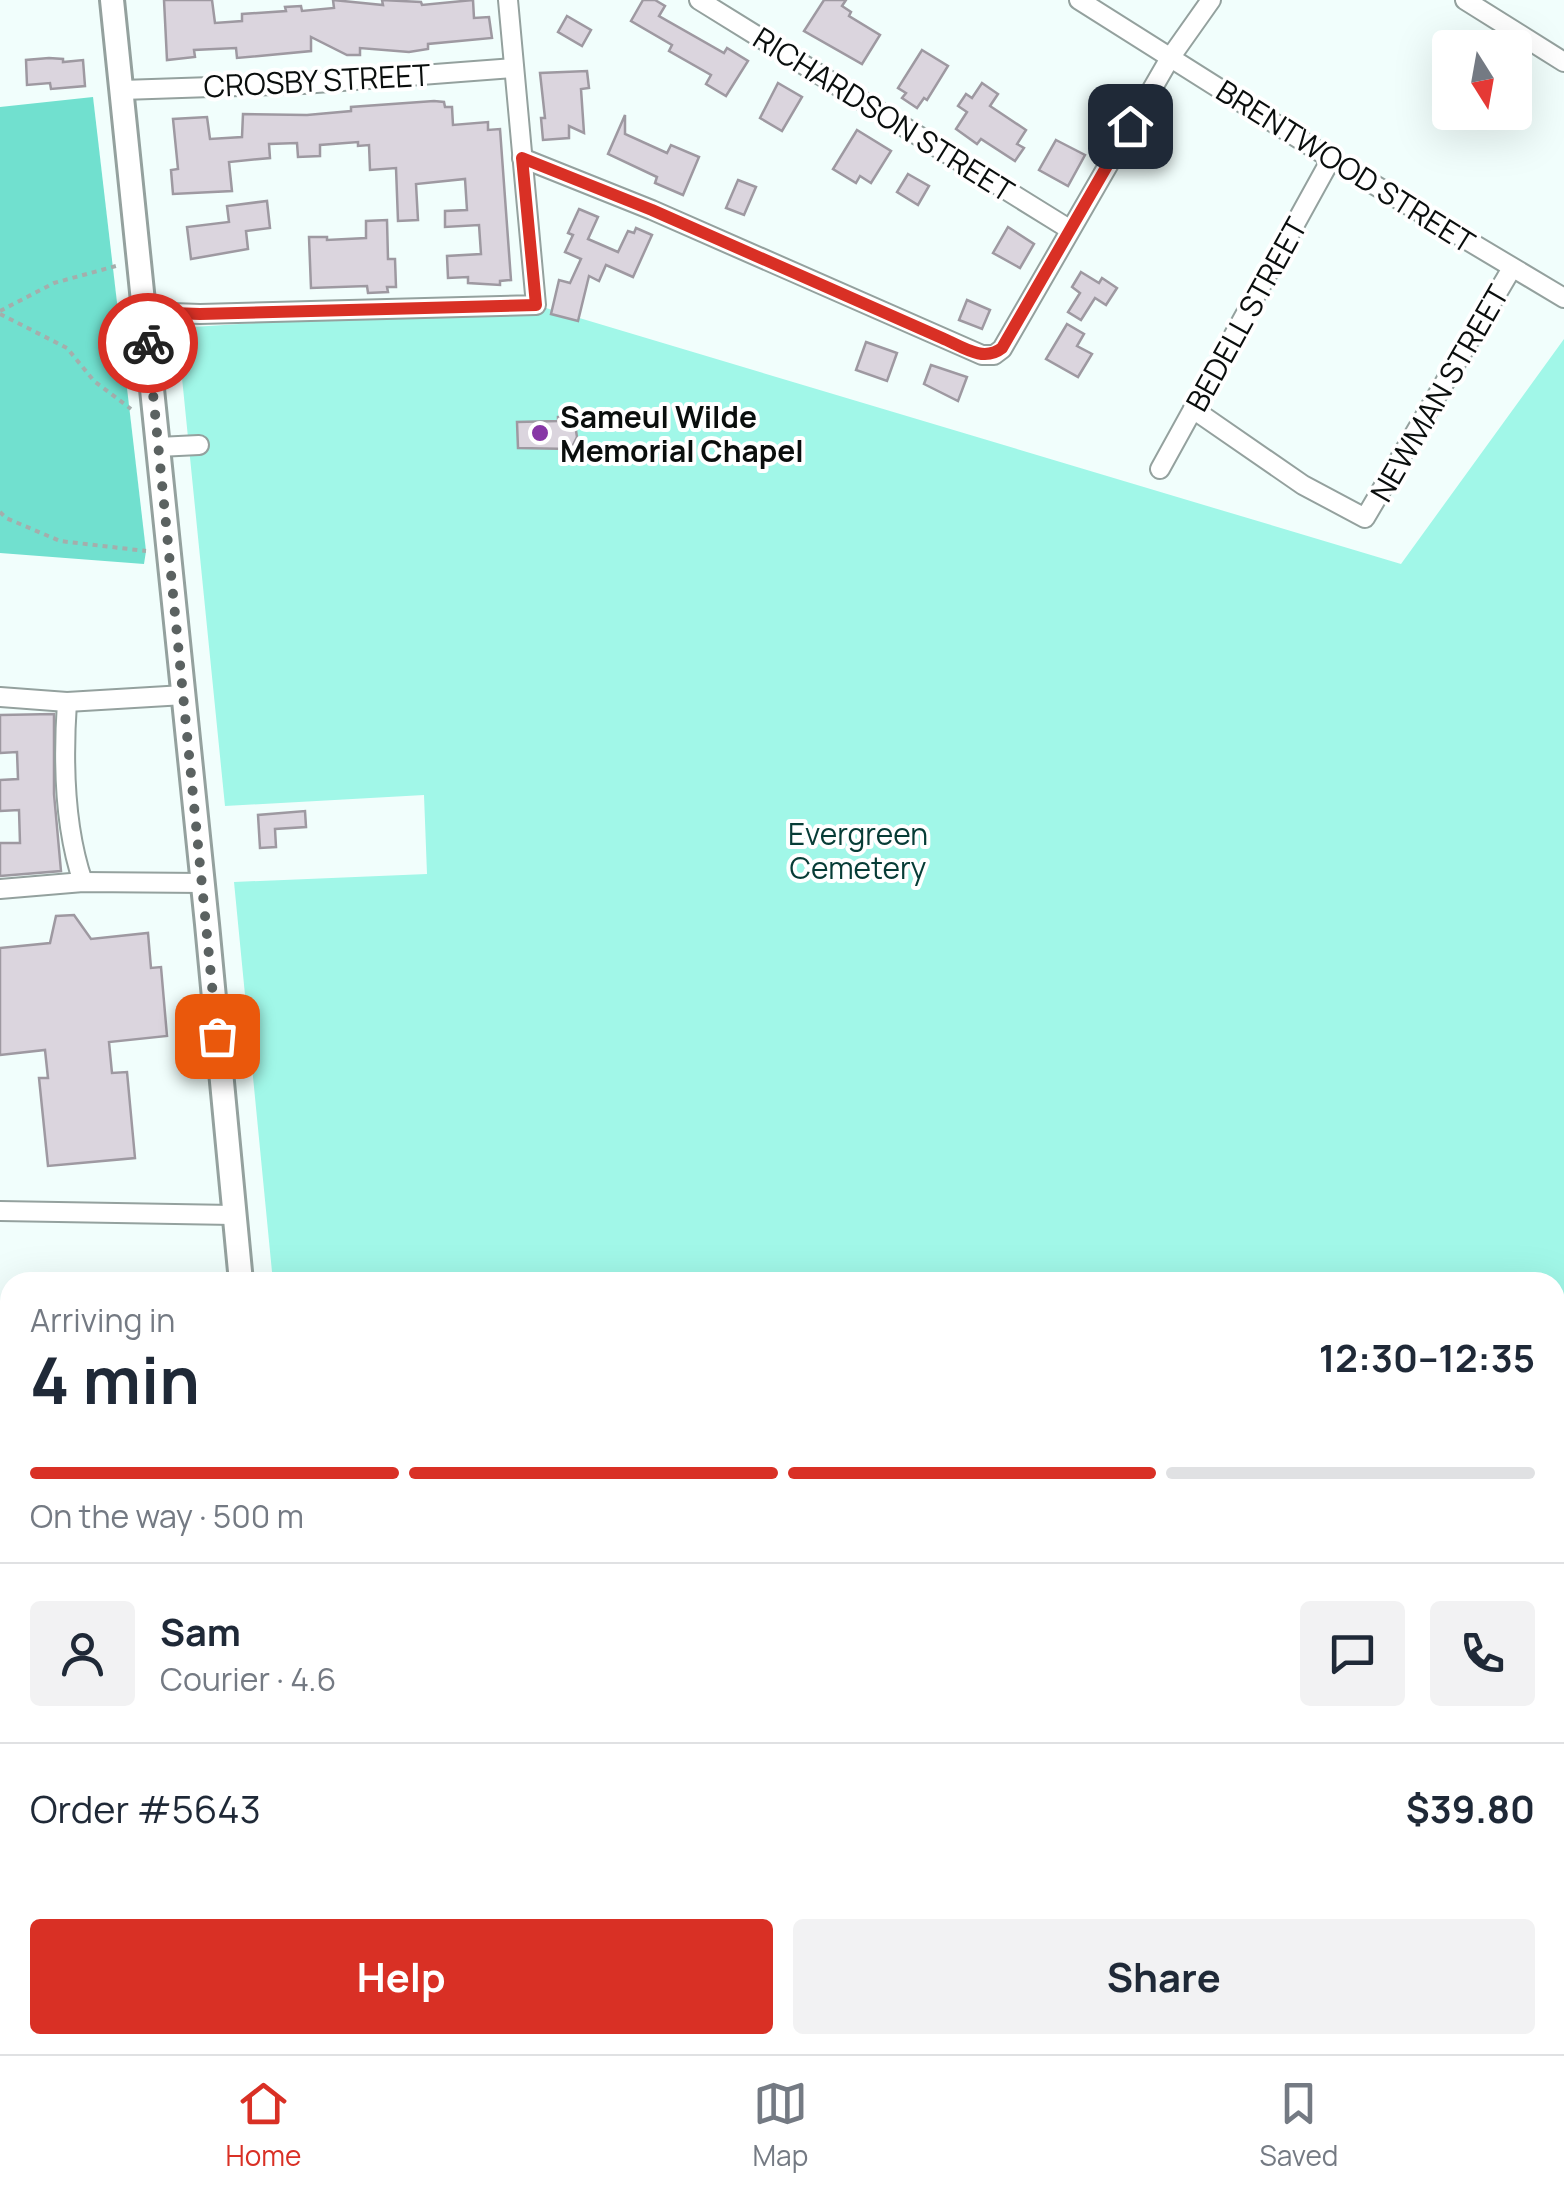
<!DOCTYPE html>
<meta charset="utf-8">
<style>
:root{--surface:#fff;--page:#f2f2f3;--text:#1f2937;--muted:#747a83;--line:#e0e1e3;--accent:#d93025}
body{margin:0;font-family:Manrope,sans-serif;background:var(--page);color:var(--text);height:100vh;display:flex;flex-direction:column;font-size:38px;white-space:nowrap}
*{box-sizing:border-box;margin:0}
p{font-size:32px;color:var(--muted)}
.icon{flex:none;width:55px;height:55px;fill:none;stroke:currentColor;stroke-width:2;stroke-linecap:round;stroke-linejoin:round}
.map{position:relative;flex:1;overflow:hidden}
.side{position:absolute;left:0px;top:1272px;width:1565px;height:782px;display:flex;flex-direction:column;background:var(--surface);border-radius:30px 30px 0 0;box-shadow:0 10px 40px #0002}
.side>*{flex:none}
.needle{width:65px;rotate:169deg}
.controls{position:absolute;left:1432px;top:30px;display:grid;gap:20px}
.controls a{display:grid;place-items:center;width:100px;height:100px;border-radius:10px;background:var(--surface);box-shadow:0 10px 40px #0002;font-size:50px}
.pin{position:absolute;display:grid;place-items:center;width:85px;height:85px;color:#fff;margin:-42px;border-radius:20px;box-shadow:0 5px 15px #0006}
.courier{position:absolute;display:grid;place-items:center;width:100px;height:100px;margin:-50px;border:8px solid #d93025;border-radius:50%;background:#fff;color:#222;box-shadow:0 2px 12px #0007}
.headline em{font-style:normal;font-weight:700}
.headline div{display:flex;flex-direction:column-reverse}
.headline{display:flex;align-items:center;justify-content:space-between;height:170px;padding:0 30px}
h1{font-size:65px;font-weight:700;line-height:75px}
.bar{display:grid;grid-template-columns:repeat(4,1fr);gap:15px 10px;align-content:center;height:120px;padding:0 30px}
.bar i{height:12px;border-radius:8px;background:var(--line)}
.bar .on{background:var(--accent)}
.bar p{grid-column:span 4}
.line{display:flex;align-items:center;gap:25px;padding:0 30px;border-top:2px solid var(--line)}
.line div{flex:1}
.round{display:grid;place-items:center;flex:none;width:105px;height:105px;border-radius:10px;background:var(--page)}
.primary-button{display:flex;gap:20px;margin-top:auto;padding:20px 30px}
.primary-button a{flex:1;height:115px;border-radius:10px;background:var(--accent);color:#fff;font-size:40px;font-weight:700;line-height:115px;text-align:center}
.primary-button a+a{background:var(--page);color:var(--text)}
.menu{display:flex;justify-content:space-around;align-items:center;height:140px;border-top:2px solid var(--line);background:var(--surface);font-size:28px;color:var(--muted)}
.menu a{display:grid;justify-items:center;gap:5px}
.menu .on{color:var(--accent)}
.map>svg:first-child{display:block}
</style>
<div class="map">
<svg width="1564" height="2054" viewBox="0 0 1564 2054">
<rect width="100%" height="100%" fill="#f1fefc"/>
<polygon fill="#dff5f1" points="353,2045 1113,2045 1112,2054 353,2050"/>
<polygon fill="#a1f7e8" points="536,305 1401,564 1564,339 1564,2054 1112,2054 1113,2045 1555,2045 1555,1282 273,1282 234,882 427,874 424,795 225,806 177,328"/>
<polygon fill="#71e0cf" points="93,97 146,551 144,564 0,553 0,107"/>
<g fill="#dbd5de" stroke="#9e99a1" stroke-width="2.5">
<polygon points="164,0 212,0 215,23 242,21 242,14 286,11 285,7 301,6 302,11 334,8 333,0 383,5 382,0 421,2 422,5 473,0 474,18 489,17 492,38 428,44 428,49 409,52 360,48 360,55 347,55 311,37 311,51 237,58 236,48 194,50 195,57 167,60"/>
<polygon points="643,0 655,0 665,6 659,16 724,53 727,48 748,61 726,96 706,84 711,75 669,51 672,45 631,21"/>
<polygon points="824,0 846,0 842,6 851,12 849,16 880,35 862,64 804,31"/>
<polygon points="567,16 591,30 582,46 558,32"/>
<polygon points="922,50 948,66 927,100 924,98 917,108 902,98 906,93 898,88"/>
<polygon points="49,58 63,59 63,62 83,60 85,86 51,89 50,83 27,85 26,60"/>
<polygon points="587,71 589,88 581,89 584,133 569,126 569,138 543,140 541,118 545,118 540,73"/>
<polygon points="778,83 802,97 782,131 760,118"/>
<polygon points="982,83 998,94 990,106 1026,130 1017,144 1024,148 1015,161 981,139 977,144 956,129 967,112 958,106 966,94 972,98"/>
<polygon points="434,101 444,102 445,107 452,107 453,125 488,122 488,130 500,129 511,280 500,281 500,285 468,283 468,277 448,278 447,256 481,254 479,225 445,227 445,211 467,210 465,179 416,184 418,220 398,221 396,168 370,170 369,145 358,146 358,142 320,145 320,156 298,157 297,143 269,144 270,158 229,162 232,191 173,194 171,170 178,169 173,119 207,117 210,139 242,137 243,114 307,115 351,111 351,107"/>
<polygon points="625,115 625,134 667,153 671,145 699,157 683,195 655,183 657,177 608,154"/>
<polygon points="857,130 891,151 871,183 860,176 856,183 833,169"/>
<polygon points="1056,140 1085,155 1068,186 1039,170"/>
<polygon points="908,174 929,186 918,205 897,192"/>
<polygon points="738,180 756,187 744,215 726,208"/>
<polygon points="267,201 270,228 246,231 248,249 191,259 187,227 229,222 227,206"/>
<polygon points="579,209 598,217 588,239 618,252 628,231 634,233 636,228 652,235 633,277 606,265 599,281 589,276 578,321 551,314 559,280 570,283 581,259 565,252 573,235 568,233"/>
<polygon points="387,220 388,259 395,259 396,287 387,287 388,292 368,293 367,286 311,288 309,237 327,237 327,240 366,238 366,221"/>
<polygon points="1008,227 1034,244 1020,268 993,253"/>
<polygon points="1081,272 1099,283 1102,278 1117,288 1106,305 1095,298 1081,320 1068,312 1080,293 1072,287"/>
<polygon points="967,300 990,310 982,329 959,320"/>
<polygon points="1067,324 1084,334 1077,346 1092,354 1078,377 1046,359"/>
<polygon points="866,342 897,353 887,381 856,370"/>
<polygon points="931,365 967,377 958,401 924,384"/>
<polygon points="558,417 569,417 575,424 577,437 571,449 518,448 517,422 558,421"/>
<polygon points="54,714 54,794 61,871 0,876 0,843 20,843 19,810 0,811 0,780 18,779 17,752 0,753 0,715"/>
<polygon points="305,811 306,827 275,829 276,847 260,848 258,815"/>
<polygon points="74,915 91,939 148,933 151,968 161,967 167,1036 109,1042 112,1073 127,1072 135,1158 48,1166 39,1078 48,1078 45,1050 0,1055 0,948 50,943 56,916"/>
</g>
<g fill="none" stroke-linecap="round" stroke-linejoin="round">
<defs>
<g id="minor">
<polyline points="699,0 1069,229"/>
<polyline points="1079,0 1331,159 1564,298"/>
<polyline points="1465,0 1564,62"/>
<polyline points="122,90 303,84 513,68"/>
<polyline points="522,158 652,210 982,355 994,355 1002,349 1170,58 1211,0"/>
<polyline points="145,312 200,314 536,305 508,0"/>
<polyline points="1193,409 1303,485 1365,518 1512,268"/>
<polyline points="158,447 199,445"/>
<polyline points="1160,469 1331,159"/>
<polyline points="0,697 67,702 184,695"/>
<path d="M67,702C63,760 64,827 83,882"/>
<polyline points="0,889 83,882 203,883"/>
<polyline points="0,1211 233,1215"/>
<polyline points="0,1453 10,1453"/>
<polyline points="10,1584 4,1584 10,1662"/>
<polyline points="0,1780 10,1780"/>
<polyline points="0,2036 10,2035"/>
<polyline points="501,2054 505,2045"/>
<polyline points="750,2054 754,2045"/>
<polyline points="914,2054 941,2045"/>
</g>
<g id="major">
<polyline points="112,0 207,924 241,1282"/>
<polyline points="323,2045 324,2054"/>
</g>
</defs>
<use href="#minor" stroke="#94a19e" stroke-width="22"/>
<use href="#major" stroke="#94a19e" stroke-width="28"/>
<g stroke="#a4aeac" stroke-width="4" stroke-dasharray="5 5" stroke-linecap="butt">
<polyline points="0,311 54,283 116,266"/>
<polyline points="0,314 67,348 94,381 131,409"/>
<polyline points="0,512 6,518 60,541 146,551"/>
<polyline points="357,2054 366,2045"/>
<polyline points="560,2054 576,2045"/>
<polyline points="645,2054 647,2045"/>
</g>
<use href="#minor" stroke="#fff" stroke-width="18"/>
<use href="#major" stroke="#fff" stroke-width="22"/>
</g>
<g fill="none" stroke-linecap="round" stroke-linejoin="round">
<polyline stroke="#5b6261" stroke-width="10" stroke-dasharray="0 18" points="148,343 217,1036"/>
<path stroke="#d93025" stroke-width="12" d="M148,343L145,312L200,314L536,305L522,158L652,210L942,338C961,346 983,363 1002,348L1130,126"/>
</g>
<circle fill="#8737a6" stroke="#fff" stroke-width="4" cx="540" cy="433" r="10"/>
<g text-anchor="middle" dominant-baseline="central" stroke-width="8" stroke-linejoin="round" paint-order="stroke">
<g font-size="30" fill="#0a0e0d" stroke="#fff">
<text transform="translate(317 80) rotate(-3)">CROSBY STREET</text>
<text transform="translate(884 114) rotate(32)">RICHARDSON STREET</text>
<text transform="translate(1346 166) rotate(32)">BRENTWOOD STREET</text>
<text transform="translate(1246 314) rotate(-61)">BEDELL STREET</text>
<text transform="translate(1439 393) rotate(-60)">NEWMAN STREET</text>
</g>
<g font-size="30" font-weight="bold" fill="#0a0e0d" stroke="#fff" text-anchor="start">
<text x="560" y="416">Sameul Wilde<tspan x="560" dy="34">Memorial Chapel</tspan></text>
</g>
<g font-size="30" fill="#063c36" stroke="#fff">
<text x="858" y="833">Evergreen<tspan x="858" dy="34">Cemetery</tspan></text>
</g>
</g>
</svg>
<div class="controls">
<a><svg class="needle" viewBox="-14 -14 28 28"><path d="M0-13l5 13h-10z" fill="#e53935"/><path d="M0 13l5-13h-10z" fill="#747a83"/></svg></a>
</div>
<div class="pin" style="left:217px;top:1036px;background:#ea580c"><svg class="icon" aria-label="bag" viewBox="0 0 24 24"><path d="M5 8h14l-1 12H6zM9 8a3 3 0 0 1 6 0"/></svg></div>
<div class="pin" style="left:1130px;top:126px;background:#1f2937"><svg class="icon" aria-label="home" viewBox="0 0 24 24"><path d="M3 11l9-7 9 7M6 9v11h12V9"/></svg></div>
<div class="courier" style="left:148px;top:343px"><svg class="icon" aria-label="bike" viewBox="0 0 24 24"><circle cx="6" cy="16" r="4"/><circle cx="18" cy="16" r="4"/><path d="M6 16l4-8h5l3 8M10 8l3 8H6M13 5h3"/></svg></div>
<section class="side">
<div class="headline"><div><h1>4 min</h1><p>Arriving in</p></div><em>12:30–12:35</em></div>
<div class="bar"><i class="on"></i><i class="on"></i><i class="on"></i><i></i><p>On the way · 500 m</p></div>
<div class="line" style="height:180px"><a class="round"><svg class="icon" aria-label="person" viewBox="0 0 24 24"><circle cx="12" cy="8" r="4"/><path d="M4 21q1-7 8-7t8 7"/></svg></a><div><b>Sam</b><p>Courier · 4.6</p></div><a class="round"><svg class="icon" aria-label="chat" viewBox="0 0 24 24"><path d="M4 5h16v11H9l-5 4z"/></svg></a><a class="round"><svg class="icon" aria-label="phone" viewBox="0 0 24 24"><path d="M5 4h4l2 5-3 2q2 4 5 5l2-3 5 2v4C11 20 4 13 5 4z"/></svg></a></div>
<div class="line" style="height:130px"><div>Order #5643</div><b>$39.80</b></div>
<div class="primary-button"><a>Help</a><a>Share</a></div>
</section>
</div>
<nav class="menu">
<a class="on"><svg class="icon" aria-label="home" viewBox="0 0 24 24"><path d="M3 11l9-7 9 7M6 9v11h12V9"/></svg>Home</a>
<a><svg class="icon" aria-label="map" viewBox="0 0 24 24"><path d="M3 6l6-2 6 2 6-2v14l-6 2-6-2-6 2zM9 4v14M15 6v14"/></svg>Map</a>
<a><svg class="icon" aria-label="saved" viewBox="0 0 24 24"><path d="M7 4h10v16l-5-4-5 4z"/></svg>Saved</a>
</nav>
